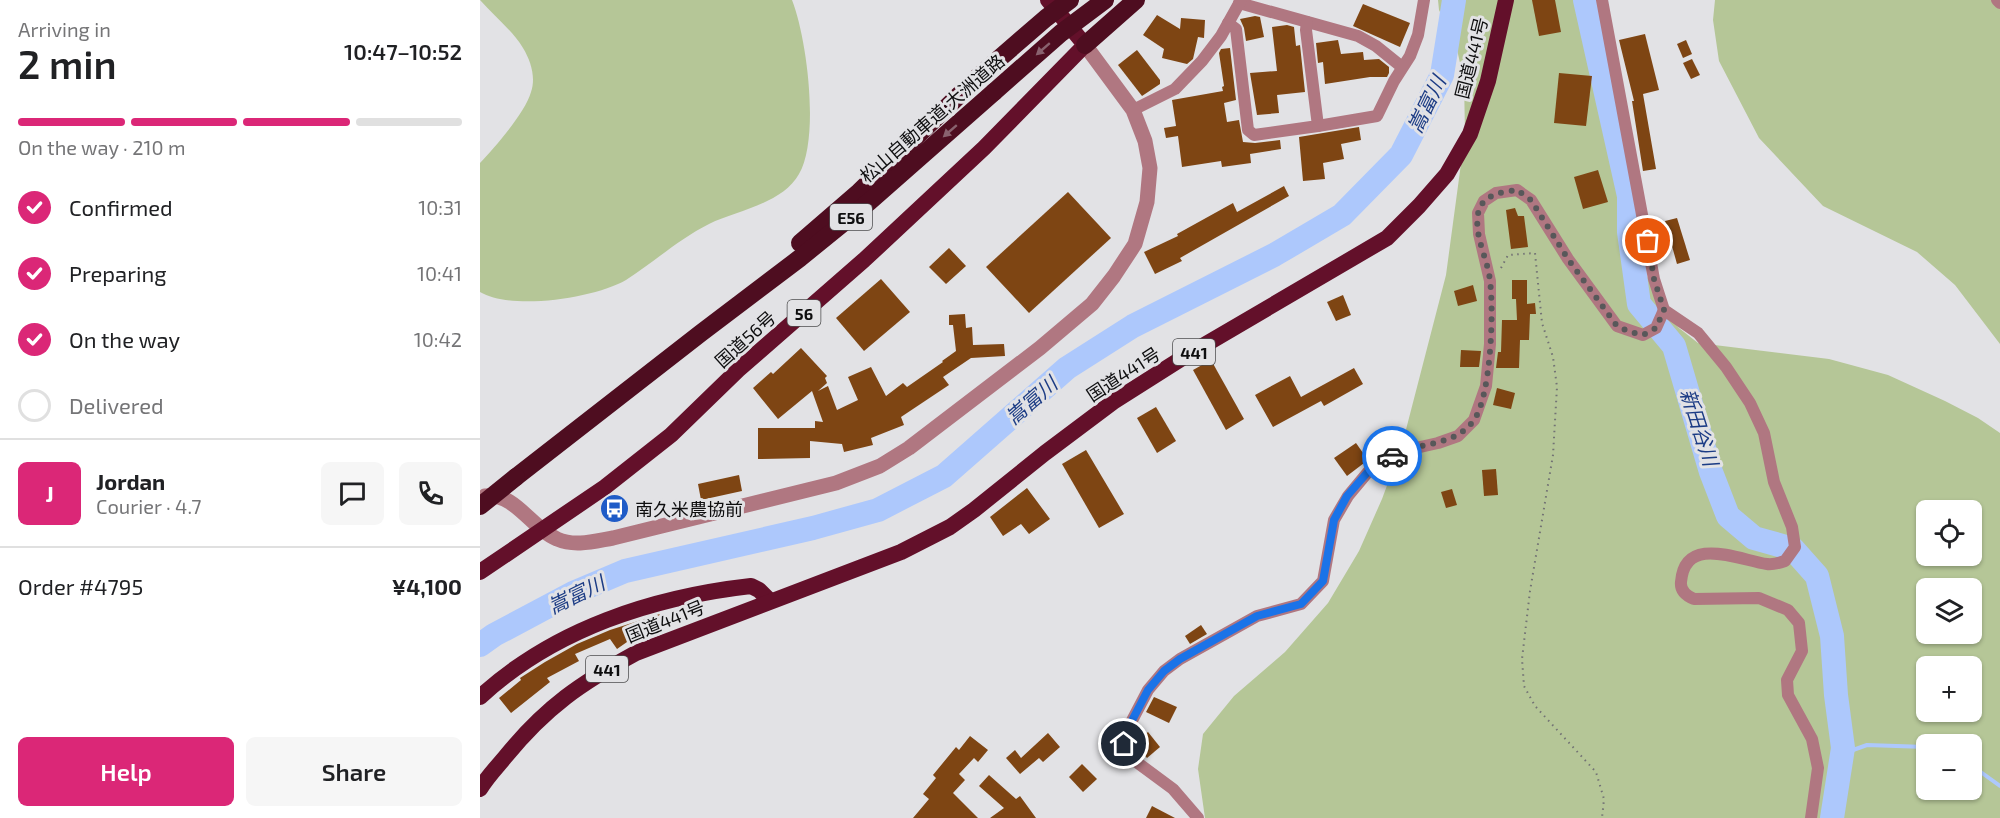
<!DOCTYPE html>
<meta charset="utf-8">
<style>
:root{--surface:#fff;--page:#f6f6f6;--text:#202124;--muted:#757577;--line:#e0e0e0;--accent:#db2777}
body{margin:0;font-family:"Exo 2","Noto Sans JP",sans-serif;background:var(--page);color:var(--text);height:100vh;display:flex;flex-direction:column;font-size:22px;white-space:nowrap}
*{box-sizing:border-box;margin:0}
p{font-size:20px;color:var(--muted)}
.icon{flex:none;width:33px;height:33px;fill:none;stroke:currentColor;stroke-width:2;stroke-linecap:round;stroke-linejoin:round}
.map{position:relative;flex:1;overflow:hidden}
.sheet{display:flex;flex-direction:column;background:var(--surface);width:480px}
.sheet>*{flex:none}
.buttons{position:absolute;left:1436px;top:500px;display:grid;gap:12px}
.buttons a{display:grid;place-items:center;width:66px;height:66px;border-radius:9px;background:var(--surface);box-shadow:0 2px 4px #0004;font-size:30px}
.pin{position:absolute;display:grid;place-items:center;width:51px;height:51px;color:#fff;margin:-26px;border:3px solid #fff;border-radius:50%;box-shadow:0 2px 6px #0007}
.courier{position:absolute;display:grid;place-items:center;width:60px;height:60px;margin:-30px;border:4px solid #1a73e8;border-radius:50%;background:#fff;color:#222;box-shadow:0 2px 8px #0007}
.overview em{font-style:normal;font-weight:600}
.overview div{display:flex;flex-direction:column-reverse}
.overview{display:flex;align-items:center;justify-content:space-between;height:102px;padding:0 18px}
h1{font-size:39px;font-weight:600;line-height:45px}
.bar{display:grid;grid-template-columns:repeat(4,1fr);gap:9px 6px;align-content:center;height:72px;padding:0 18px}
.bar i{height:8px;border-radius:4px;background:var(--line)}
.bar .selected{background:var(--accent)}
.bar p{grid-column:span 4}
.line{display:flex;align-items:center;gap:15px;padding:0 18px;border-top:2px solid var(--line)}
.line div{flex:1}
.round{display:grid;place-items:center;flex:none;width:63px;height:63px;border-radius:9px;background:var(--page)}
ol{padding:0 18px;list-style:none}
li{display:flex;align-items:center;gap:18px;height:66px}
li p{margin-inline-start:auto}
li .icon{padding:6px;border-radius:50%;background:var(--accent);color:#fff;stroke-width:4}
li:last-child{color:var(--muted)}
li i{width:33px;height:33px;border:3px solid var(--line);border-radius:50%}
.cta{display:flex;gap:12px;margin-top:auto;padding:12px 18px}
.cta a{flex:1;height:69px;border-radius:9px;background:var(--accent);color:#fff;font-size:24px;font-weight:600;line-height:69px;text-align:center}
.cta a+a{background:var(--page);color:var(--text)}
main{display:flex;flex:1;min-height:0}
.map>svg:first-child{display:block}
</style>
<main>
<section class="sheet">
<div class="overview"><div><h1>2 min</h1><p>Arriving in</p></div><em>10:47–10:52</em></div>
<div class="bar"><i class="selected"></i><i class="selected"></i><i class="selected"></i><i></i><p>On the way · 210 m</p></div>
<ol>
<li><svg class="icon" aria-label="check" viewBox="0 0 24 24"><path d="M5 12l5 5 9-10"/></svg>Confirmed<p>10:31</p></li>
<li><svg class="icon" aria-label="check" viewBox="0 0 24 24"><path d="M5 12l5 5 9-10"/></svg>Preparing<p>10:41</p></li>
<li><svg class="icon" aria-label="check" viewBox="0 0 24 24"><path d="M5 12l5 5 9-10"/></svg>On the way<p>10:42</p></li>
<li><i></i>Delivered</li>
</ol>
<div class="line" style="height:108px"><b class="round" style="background:var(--accent);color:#fff">J</b><div><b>Jordan</b><p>Courier · 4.7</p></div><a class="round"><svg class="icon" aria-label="chat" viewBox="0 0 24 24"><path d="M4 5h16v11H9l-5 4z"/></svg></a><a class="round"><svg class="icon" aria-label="phone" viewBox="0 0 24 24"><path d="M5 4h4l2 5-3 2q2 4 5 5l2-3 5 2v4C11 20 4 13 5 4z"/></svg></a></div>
<div class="line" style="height:78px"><div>Order #4795</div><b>¥4,100</b></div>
<div class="cta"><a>Help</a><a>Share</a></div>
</section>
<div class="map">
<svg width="1520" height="818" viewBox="0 0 1520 818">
<rect width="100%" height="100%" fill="#e2e2e5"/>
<g fill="#b5c697" fill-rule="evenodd">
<path d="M0,0H312C327,38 340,138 319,174C302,204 258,210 229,224C199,239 174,262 146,280C115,298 32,311 0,292V163C15,147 45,113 51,92C56,78 51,61 43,48C32,30 14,16 0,0Z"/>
<path d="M958,0H1122L1145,128L1154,214L1166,274L1180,306L1199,328L1218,343L1349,359L1408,375L1465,401L1498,418L1520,433V818H725L718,769L723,734L754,696L805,652L848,603L879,551L902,499L922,445L966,275L985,134L984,81L976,45L959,10ZM1446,510H1491V555H1446ZM1446,588H1491V633H1446ZM1446,666H1491V711H1446ZM1446,744H1491V789H1446Z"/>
<polygon points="1235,0 1520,0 1520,344 1475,285 1437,252 1343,206 1279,138 1239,61 1233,20"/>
</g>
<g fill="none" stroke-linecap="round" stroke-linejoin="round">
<g stroke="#adc8fc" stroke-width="4">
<polyline points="1362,754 1387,745 1446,747"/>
<polyline points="1491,765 1520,786"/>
</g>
<g stroke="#adc8fc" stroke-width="24">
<polyline points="1105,0 1149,196 1149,232 1159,304 1194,346 1231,472 1248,516 1274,538 1313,549 1337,576 1352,636 1356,695 1363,748 1352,818"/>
<polyline points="0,645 14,635 93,593 145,571 333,528 398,510 464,476 587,368 653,326 794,255 862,215 921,155 962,75 974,0"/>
</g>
</g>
<g fill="#7e4513">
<polygon points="1052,0 1075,0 1081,32 1059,36"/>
<polygon points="883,4 930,23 920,47 873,26"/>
<polygon points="677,15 700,29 701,18 725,20 724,38 718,37 713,59 707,64 682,58 684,49 663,35"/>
<polygon points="775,16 780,17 784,37 766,41 764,28 760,19"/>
<polygon points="807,25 814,27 816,46 820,45 825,92 797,95 799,113 777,115 770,73 797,71 792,27"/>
<polygon points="1165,34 1179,90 1163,94 1176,169 1163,171 1152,101 1154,101 1139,40"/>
<polygon points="858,40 861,54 883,52 884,60 899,59 909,67 909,73 907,77 890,77 845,84 843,62 838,63 836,43"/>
<polygon points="1206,40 1212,54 1203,58 1197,44"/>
<polygon points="750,48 756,100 744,103 747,122 759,120 763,142 775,143 800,140 801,149 770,154 771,163 742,167 741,161 702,167 698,136 686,138 684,128 696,126 692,100 743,91 742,87 744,86 739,53 741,49"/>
<polygon points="657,50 680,80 680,84 662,96 638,65"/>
<polygon points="1212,59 1220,75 1211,79 1203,63"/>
<polygon points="1079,73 1112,76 1106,126 1074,123"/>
<polygon points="879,127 881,140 861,144 864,159 843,163 845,179 823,181 819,137"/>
<polygon points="1118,170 1128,202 1103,209 1094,177"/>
<polygon points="804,186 809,196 700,258 702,261 675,274 664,252 698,236 697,234 753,203 757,212"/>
<polygon points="588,192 631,238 549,313 506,267"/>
<polygon points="1035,208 1038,216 1044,216 1048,247 1031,249 1026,210"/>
<polygon points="1197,218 1210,260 1197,264 1185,221"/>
<polygon points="469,248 486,266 466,284 449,267"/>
<polygon points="401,279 430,312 384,351 356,318"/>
<polygon points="1032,280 1047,280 1047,304 1055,303 1056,314 1050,314 1049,340 1040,340 1039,368 1016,368 1018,352 1021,352 1022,320 1037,320 1036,299 1032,299"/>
<polygon points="993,285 997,301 978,306 974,291"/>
<polygon points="863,295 871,315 856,321 847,302"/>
<polygon points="485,314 486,328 492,327 493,345 524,344 525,356 491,358 463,377 469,385 421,417 424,425 391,438 393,445 364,452 362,444 330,441 330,458 278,459 278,428 335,428 335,421 343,422 332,391 298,419 273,388 291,372 293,374 321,348 347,376 345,378 347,383 338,391 348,386 357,410 378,400 368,377 391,367 406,396 423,383 427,387 463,362 462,361 476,351 473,325 469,325 469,315"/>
<polygon points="981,350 1001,351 999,367 980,367"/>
<polygon points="731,360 764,419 746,430 713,370"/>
<polygon points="874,368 883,384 844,406 841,401 793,427 775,395 810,376 821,397"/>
<polygon points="1017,388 1035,393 1031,409 1013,405"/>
<polygon points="676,407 696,441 677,453 657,418"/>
<polygon points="876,443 888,460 867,476 854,458"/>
<polygon points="606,450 644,514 619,528 582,464"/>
<polygon points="1016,469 1018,495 1004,496 1002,470"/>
<polygon points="259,475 262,491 221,500 218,484"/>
<polygon points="547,488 570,519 549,534 541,524 523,536 510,517"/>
<polygon points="972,489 977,505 966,508 961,492"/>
<polygon points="180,614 185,628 147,642 137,649 130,639 95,654 99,661 67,678 70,682 31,713 19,698 41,680 40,678 65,662 97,644 130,630"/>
<polygon points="721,625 727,634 710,644 705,636"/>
<polygon points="674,697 697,707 689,723 666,712"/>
<polygon points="668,732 680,747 667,758 654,743"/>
<polygon points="568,733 580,747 563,762 559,758 540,774 526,758 535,750 541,758"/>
<polygon points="490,736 508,750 498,762 494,758 479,774 485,780 473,793 498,818 433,818 449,799 443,794 456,778 453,775 476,747 479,750"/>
<polygon points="602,764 617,779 603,792 589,777"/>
<polygon points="509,775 536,799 540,796 556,818 510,818 524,808 499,786"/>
<polygon points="672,806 695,818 666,818"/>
</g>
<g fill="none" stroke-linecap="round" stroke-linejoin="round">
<polyline stroke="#727274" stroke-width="2" stroke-dasharray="1.5 4.5" stroke-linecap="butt" points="1021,268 1028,255 1055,253 1062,323 1073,357 1077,387 1073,455 1050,591 1042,659 1044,686 1055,706 1116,772 1124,799 1122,818"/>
<g stroke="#b07781" stroke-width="12">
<path d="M1122,0L1174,279L1184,310L1218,333L1246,367L1270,403L1284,433L1294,482L1312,527L1315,547L1305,561C1299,563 1293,565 1287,564C1259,560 1205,534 1201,582C1200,591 1207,596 1214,599L1279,598L1308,610L1319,623L1322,651L1307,680L1308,695L1332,739L1338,768L1331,818"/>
<polyline points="1517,0 1520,3"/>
<polyline points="759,3 878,36 896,46 922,67"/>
<polyline points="748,23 756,29 768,130 774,135 838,126 826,30 827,22"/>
<polyline points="653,110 695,89 722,61 741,36 761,0"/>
<polyline points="838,126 897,116 914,81 930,56 938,35 944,0"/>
<polyline points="718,818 693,789 647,755 644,744 646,732 668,690 684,671 700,659 777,616 821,604 843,581 854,520 868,496 893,466 918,452 958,443 978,436 994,420 1006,386 1010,344 1010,281 999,234 998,213 1004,201 1016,193 1037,190 1051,200 1088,259 1137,326 1163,335 1176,328 1184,310"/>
</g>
<path stroke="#b07781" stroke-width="15" d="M5,496C35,492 52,529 77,539C95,547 115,541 133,538L356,483L400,466L429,448L560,348L612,304L634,276L655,244L667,202L670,168L665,141L653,110L605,45"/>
<g stroke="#63102a" stroke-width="16">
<polyline points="0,572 125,487 191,435 258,370 384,260 504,148 605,45 568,0"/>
<path d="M0,697C74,629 173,597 271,586L279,590L290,601"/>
<path d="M0,789C7,777 17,767 26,756C66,707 101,683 156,653L421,552L470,527L494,510L565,453L633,402L704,357L907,238L939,206L967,174L990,134L1008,81L1026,0"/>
</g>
<g stroke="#4e0d20" stroke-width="18">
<polyline points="605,45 656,0"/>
<polyline points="320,243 379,192 499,76"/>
<polyline points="36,477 221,333 320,258 389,202 514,92"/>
</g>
<g stroke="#4e0d20" stroke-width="18">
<polyline points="499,76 566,18 590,0"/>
<polyline points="514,92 581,33 625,0"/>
<polyline points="0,506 36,477"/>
</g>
</g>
<defs><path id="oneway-solid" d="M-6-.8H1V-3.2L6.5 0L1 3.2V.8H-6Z" transform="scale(1.5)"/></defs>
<g fill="#89626f">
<use href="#oneway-solid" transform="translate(563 49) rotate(139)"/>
<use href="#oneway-solid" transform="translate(470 131) rotate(139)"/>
</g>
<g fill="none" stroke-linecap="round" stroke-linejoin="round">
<path stroke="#58585a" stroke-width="6" stroke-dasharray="0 10.8" d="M912,456C938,441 974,448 994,420C1011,396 1014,311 1010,281C1008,259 994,237 998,214C1001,195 1021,192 1037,190L1051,200L1088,259L1137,326L1150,332L1163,335L1176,328L1184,310L1174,279L1168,241"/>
<polyline stroke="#1a73e8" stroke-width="8" points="644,744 646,732 668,690 684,671 700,659 777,616 821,604 843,581 854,520 867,496 893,466 912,456"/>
</g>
<defs>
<symbol id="bus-disc" viewBox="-11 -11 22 22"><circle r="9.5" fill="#1e5bc7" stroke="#e2e2e5"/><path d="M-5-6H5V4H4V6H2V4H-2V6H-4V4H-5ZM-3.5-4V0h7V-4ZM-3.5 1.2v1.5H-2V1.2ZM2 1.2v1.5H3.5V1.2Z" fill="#fff"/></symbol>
</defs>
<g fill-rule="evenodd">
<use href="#bus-disc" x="118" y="492" width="33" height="33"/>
</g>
<g text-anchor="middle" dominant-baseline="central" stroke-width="6" stroke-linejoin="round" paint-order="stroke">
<g fill="#e2e2e5" stroke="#4e4e4f" stroke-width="1.5">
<rect x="350" y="204" width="42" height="26" rx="4.5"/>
<rect x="307.5" y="300" width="33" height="26" rx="4.5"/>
<rect x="693" y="339" width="42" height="26" rx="4.5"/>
<rect x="106" y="656" width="42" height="26" rx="4.5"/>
</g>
<g font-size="16" font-weight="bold" fill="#0e0e0f">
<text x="371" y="217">E56</text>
<text x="324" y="313">56</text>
<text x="714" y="352">441</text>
<text x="127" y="669">441</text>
</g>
<g font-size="18" fill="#0e0e0f" stroke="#e2e2e5">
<text transform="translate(991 58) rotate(-76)">国道441号</text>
<text transform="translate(452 118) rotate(-41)">松山自動車道;大洲道路</text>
<text transform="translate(265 339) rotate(-42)">国道56号</text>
<text transform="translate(643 374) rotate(-33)">国道441号</text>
<text transform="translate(185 621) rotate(-22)">国道441号</text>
</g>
<g font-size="18" fill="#0e0e0f" stroke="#e2e2e5" text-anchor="start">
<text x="155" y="509">南久米農協前</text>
</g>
<g font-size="20" font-style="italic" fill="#1c3c85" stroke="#e2e2e5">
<text transform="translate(946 104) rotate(-64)">嵩富川</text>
<text transform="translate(551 400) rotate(-41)">嵩富川</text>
<text transform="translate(1220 427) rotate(72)">新田谷川</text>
<text transform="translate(96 594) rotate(-26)">嵩富川</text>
</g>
</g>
</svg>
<div class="buttons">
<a><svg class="icon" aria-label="locate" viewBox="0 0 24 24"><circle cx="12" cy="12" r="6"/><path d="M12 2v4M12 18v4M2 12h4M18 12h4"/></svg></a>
<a><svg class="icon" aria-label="layers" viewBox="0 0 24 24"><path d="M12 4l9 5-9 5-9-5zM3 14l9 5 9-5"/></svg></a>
<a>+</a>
<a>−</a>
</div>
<div class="pin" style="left:1168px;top:241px;background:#ea580c"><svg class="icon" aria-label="bag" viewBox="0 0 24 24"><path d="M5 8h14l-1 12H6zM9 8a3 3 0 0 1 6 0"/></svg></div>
<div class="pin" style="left:644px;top:744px;background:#1f2937"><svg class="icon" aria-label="home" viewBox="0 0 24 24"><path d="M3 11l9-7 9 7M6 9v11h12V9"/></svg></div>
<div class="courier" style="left:912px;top:456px"><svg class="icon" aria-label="car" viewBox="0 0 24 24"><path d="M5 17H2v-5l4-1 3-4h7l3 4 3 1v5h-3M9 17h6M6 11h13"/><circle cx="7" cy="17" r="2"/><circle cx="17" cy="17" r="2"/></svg></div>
</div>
</main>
